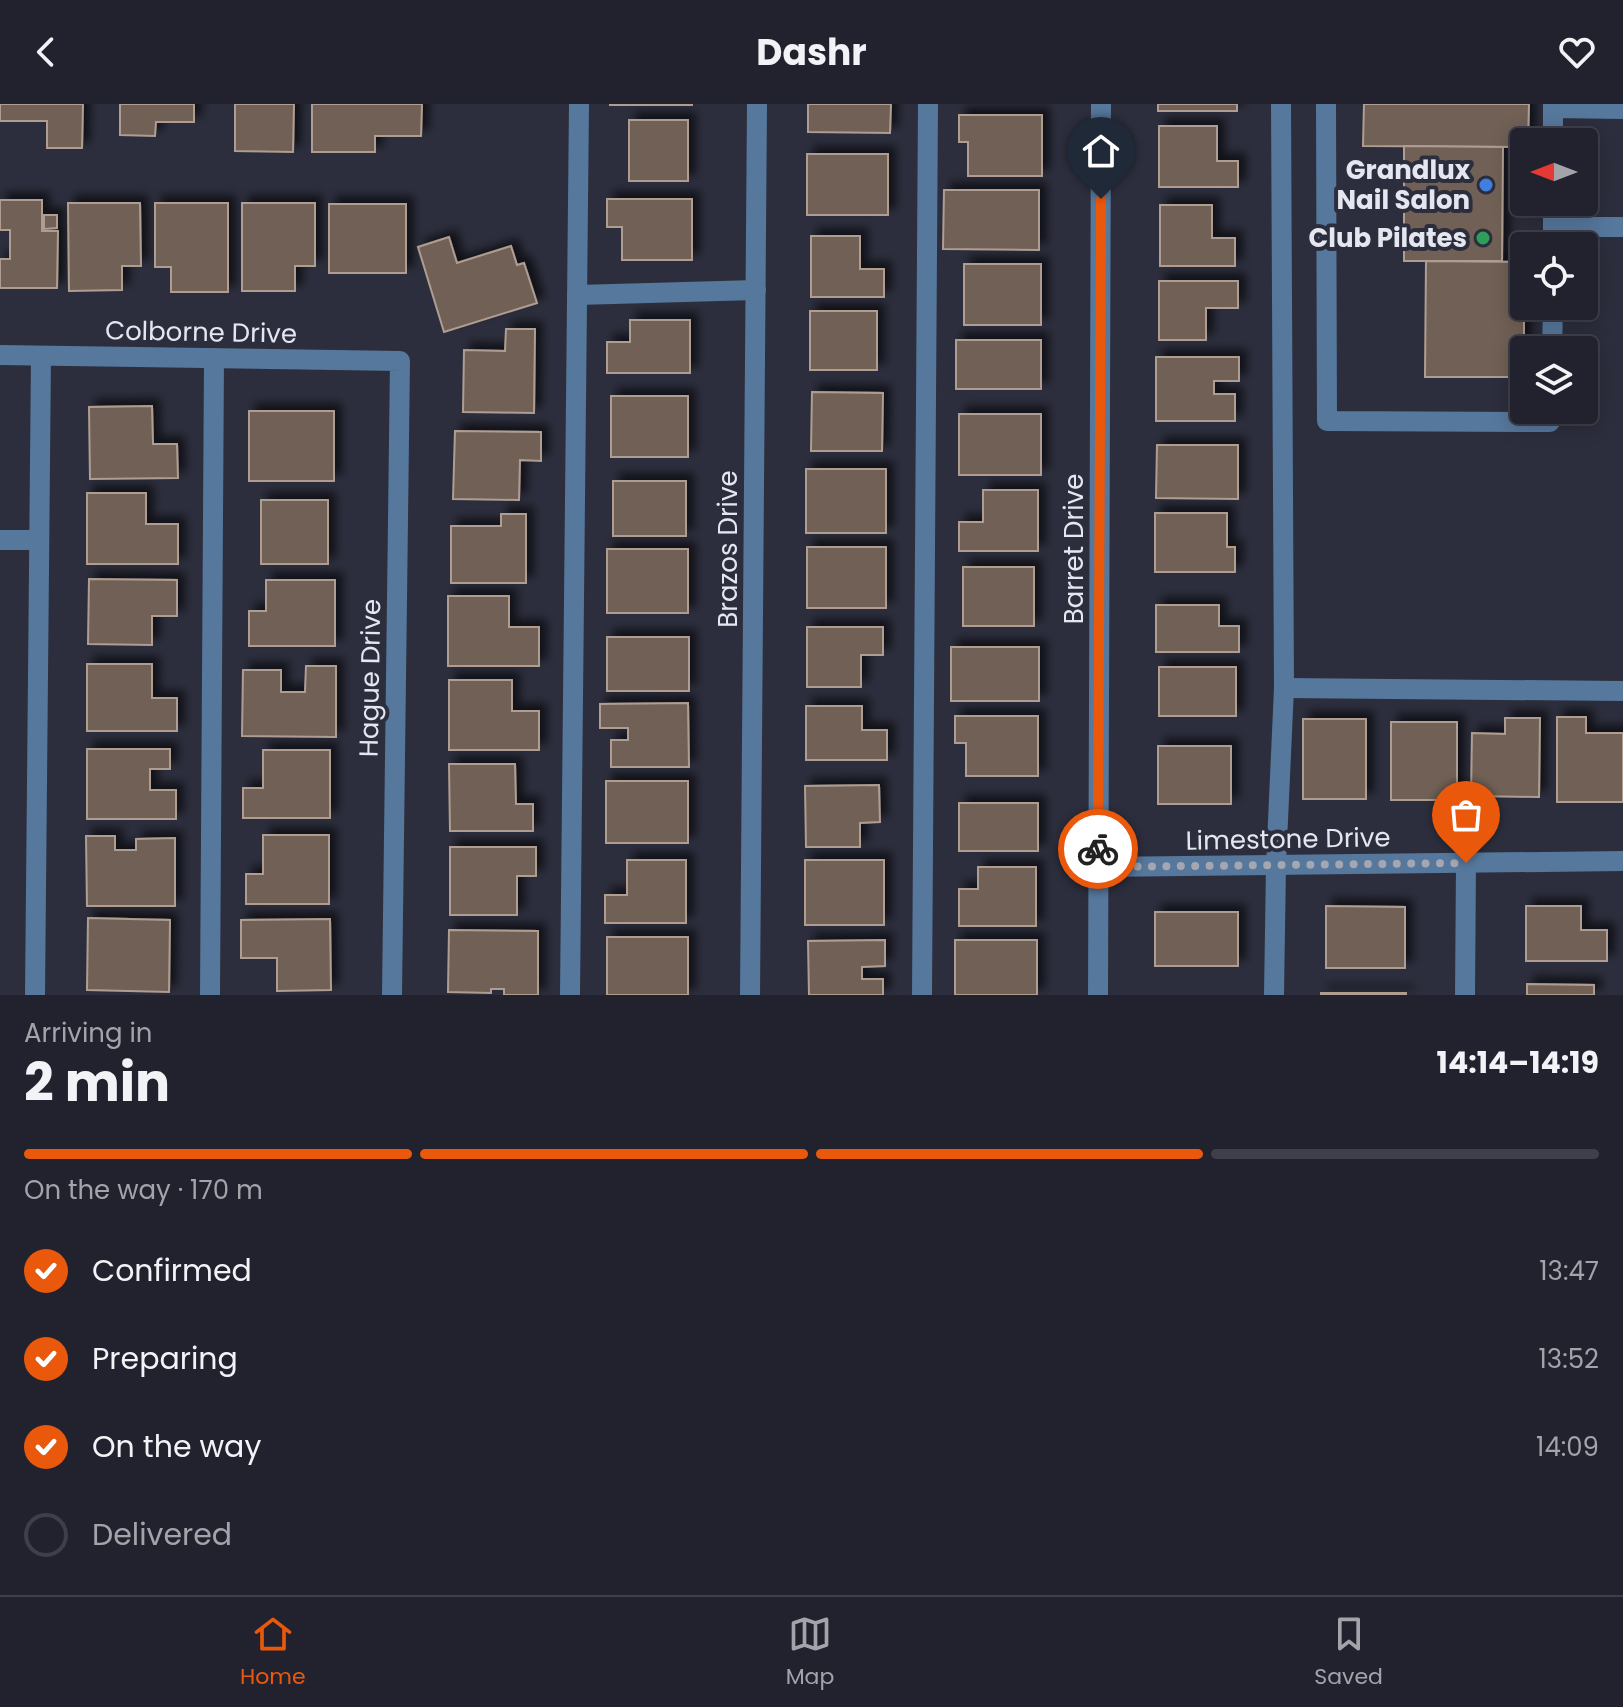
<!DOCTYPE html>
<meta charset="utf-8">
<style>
:root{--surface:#21222e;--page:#292a36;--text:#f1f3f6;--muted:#a2a4aa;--line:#3e3f4a;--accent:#ea580c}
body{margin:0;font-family:Poppins,sans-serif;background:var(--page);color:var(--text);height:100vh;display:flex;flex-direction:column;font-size:30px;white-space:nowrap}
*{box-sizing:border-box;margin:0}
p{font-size:26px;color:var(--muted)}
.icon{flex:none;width:44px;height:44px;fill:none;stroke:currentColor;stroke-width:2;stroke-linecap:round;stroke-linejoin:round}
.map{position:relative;height:891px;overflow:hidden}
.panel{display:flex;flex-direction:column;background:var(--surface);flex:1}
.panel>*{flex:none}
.needle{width:52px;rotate:270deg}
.controls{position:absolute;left:1510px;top:24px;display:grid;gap:16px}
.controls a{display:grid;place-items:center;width:88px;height:88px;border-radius:8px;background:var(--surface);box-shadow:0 4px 20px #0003,0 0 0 2px var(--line);font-size:40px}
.pin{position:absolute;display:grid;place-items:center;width:68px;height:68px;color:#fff;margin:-82px -34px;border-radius:50% 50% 50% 0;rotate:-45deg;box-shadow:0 0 8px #0007}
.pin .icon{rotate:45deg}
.courier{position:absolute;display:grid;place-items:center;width:80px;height:80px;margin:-40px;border:6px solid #ea580c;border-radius:50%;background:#fff;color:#222;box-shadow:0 2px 10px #0007}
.summary em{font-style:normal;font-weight:700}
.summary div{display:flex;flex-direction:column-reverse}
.summary{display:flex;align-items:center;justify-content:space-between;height:136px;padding:0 24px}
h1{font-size:52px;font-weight:700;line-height:60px}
.bar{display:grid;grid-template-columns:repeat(4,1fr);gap:12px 8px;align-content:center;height:96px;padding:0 24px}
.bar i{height:10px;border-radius:6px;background:var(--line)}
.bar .active{background:var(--accent)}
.bar p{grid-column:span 4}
ol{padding:0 24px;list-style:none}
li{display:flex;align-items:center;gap:24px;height:88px}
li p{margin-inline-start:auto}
li .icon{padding:8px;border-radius:50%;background:var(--accent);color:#fff;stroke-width:4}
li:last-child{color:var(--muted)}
li i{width:44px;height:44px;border:4px solid var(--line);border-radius:50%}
header{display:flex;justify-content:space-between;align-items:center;height:104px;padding:0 24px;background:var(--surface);font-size:36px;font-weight:700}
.tab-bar{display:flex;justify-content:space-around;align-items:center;height:112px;border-top:2px solid var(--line);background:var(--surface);font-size:22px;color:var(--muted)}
.tab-bar a{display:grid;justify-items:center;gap:4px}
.tab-bar .active{color:var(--accent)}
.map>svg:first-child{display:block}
</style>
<header><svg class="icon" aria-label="back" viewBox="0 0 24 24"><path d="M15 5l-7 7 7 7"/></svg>Dashr<svg class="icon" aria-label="heart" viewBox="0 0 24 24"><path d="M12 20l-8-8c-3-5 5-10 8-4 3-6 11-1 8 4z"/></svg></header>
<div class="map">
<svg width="1623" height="891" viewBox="0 0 1623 891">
<defs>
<filter id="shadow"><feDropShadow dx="7" dy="-7" stdDeviation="4" flood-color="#0009"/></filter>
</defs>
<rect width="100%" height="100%" fill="#2c2e3d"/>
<g fill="#706055" stroke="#af9d91" stroke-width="2" filter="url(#shadow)">
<polygon points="0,0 83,0 82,44 47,44 47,17 0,17"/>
<polygon points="120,0 194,0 194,18 156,18 155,32 120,31"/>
<polygon points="235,0 294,0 293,48 235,47"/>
<polygon points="312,0 422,0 421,32 375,32 375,48 312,48"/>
<rect x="610" y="0" width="82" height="1"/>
<polygon points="808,0 891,0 890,29 808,28"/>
<rect x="1158" y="0" width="79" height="7"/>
<polygon points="1364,0 1529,0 1528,38 1524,38 1524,43 1363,42"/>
<polygon points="959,11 1042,11 1042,72 968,72 968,38 959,38"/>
<rect x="629" y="16" width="59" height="61"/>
<polygon points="1159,22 1217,22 1217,57 1238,57 1238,83 1159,83"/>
<polygon points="1404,42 1503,43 1502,157 1404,157"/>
<rect x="807" y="50" width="81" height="61"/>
<polygon points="944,86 1039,86 1039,146 943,145"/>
<polygon points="607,95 692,95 692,156 622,156 622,123 607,123"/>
<polygon points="0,96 42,96 42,127 58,127 57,184 0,184 0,155 10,155 10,126 0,126"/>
<polygon points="68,99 140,99 141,162 122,162 122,186 69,187"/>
<polygon points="155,99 228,99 228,188 171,188 171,163 155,163"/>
<polygon points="242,99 315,99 315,162 295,162 295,187 242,187"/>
<rect x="329" y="100" width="77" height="69"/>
<polygon points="1160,101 1212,101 1212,134 1235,134 1235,162 1160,162"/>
<polygon points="44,111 57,111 57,124 44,125"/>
<polygon points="811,132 860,132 860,165 884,165 884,193 811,193"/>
<polygon points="449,133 457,159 511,142 517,161 524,159 537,199 444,228 418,143"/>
<polygon points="1426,157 1524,158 1524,273 1425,273"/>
<rect x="964" y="160" width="77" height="61"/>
<polygon points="1159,177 1238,177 1238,204 1206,204 1206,236 1159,236"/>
<rect x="810" y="207" width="67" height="59"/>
<polygon points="630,216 690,216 690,269 607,269 607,238 630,238"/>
<polygon points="506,225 535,225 534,309 463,308 464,246 505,247"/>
<rect x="956" y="236" width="85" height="49"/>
<polygon points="1156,253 1239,253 1239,277 1214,277 1214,290 1235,290 1235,317 1156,317"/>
<polygon points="812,288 883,289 882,347 811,347"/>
<rect x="611" y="292" width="77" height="61"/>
<polygon points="152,302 153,340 177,340 178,374 90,375 89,303"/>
<rect x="249" y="307" width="85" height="70"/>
<rect x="959" y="310" width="82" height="61"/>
<polygon points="455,327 541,328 541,357 520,356 519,396 453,395"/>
<polygon points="1157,341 1238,341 1238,395 1156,394"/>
<rect x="806" y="365" width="80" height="64"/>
<rect x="613" y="377" width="73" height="55"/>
<polygon points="983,386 1038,386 1038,447 959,447 959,418 983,418"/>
<polygon points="87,389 146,389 146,420 178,420 178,460 87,460"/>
<rect x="261" y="396" width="67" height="64"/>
<polygon points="1155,409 1227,409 1227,443 1235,443 1235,468 1155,468"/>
<polygon points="501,410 526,410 526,479 451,479 451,422 501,422"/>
<rect x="807" y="443" width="79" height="61"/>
<rect x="607" y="445" width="81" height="64"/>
<rect x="963" y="463" width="71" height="59"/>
<polygon points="89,475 177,476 177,512 152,512 152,541 88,540"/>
<polygon points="266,476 335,476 335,542 249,542 249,507 266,507"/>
<polygon points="448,492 509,492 509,523 539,523 539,562 448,562"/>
<polygon points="1156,501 1219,501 1219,522 1239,522 1239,548 1156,548"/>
<polygon points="807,523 883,523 883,551 861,551 861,583 807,583"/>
<rect x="607" y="533" width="82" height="54"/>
<rect x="951" y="543" width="88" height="54"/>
<polygon points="87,560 152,560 152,594 177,594 177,627 87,627"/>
<polygon points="306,562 336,562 336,633 242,632 243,566 281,566 281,588 305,588"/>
<rect x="1159" y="563" width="77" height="49"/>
<polygon points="449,576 512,576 512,607 539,607 539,646 449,646"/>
<polygon points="688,599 689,663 611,663 611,636 628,636 628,624 600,624 600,600"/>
<polygon points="806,602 862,602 862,626 887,626 887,656 806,656"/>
<polygon points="955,612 1038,612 1038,672 966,672 966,639 955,639"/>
<polygon points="1557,613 1586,613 1586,629 1623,629 1623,698 1557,698"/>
<polygon points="1505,614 1540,614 1539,693 1471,692 1472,629 1505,630"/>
<rect x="1303" y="615" width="63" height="80"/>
<rect x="1391" y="618" width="66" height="78"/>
<rect x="1158" y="642" width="73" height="58"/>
<polygon points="87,645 170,645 170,665 150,665 150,686 176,686 176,715 87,715"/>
<polygon points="263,646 330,646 330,714 243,714 243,684 263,684"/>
<polygon points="449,660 515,660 516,700 533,700 533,727 450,727"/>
<rect x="606" y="677" width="82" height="62"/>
<polygon points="879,681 880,718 860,719 860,743 806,743 805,682"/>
<rect x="959" y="699" width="79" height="48"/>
<polygon points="263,731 329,731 329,800 246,800 246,770 263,770"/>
<polygon points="86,732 115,732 115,746 136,746 136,735 175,734 175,802 87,802"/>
<polygon points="450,743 536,743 536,772 517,772 517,811 450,811"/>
<polygon points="627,756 686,756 686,819 605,819 605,791 627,791"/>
<rect x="805" y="756" width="79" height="65"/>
<polygon points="978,763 1036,763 1036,822 959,822 959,785 978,785"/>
<polygon points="1326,802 1405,803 1405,864 1326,864"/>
<polygon points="1526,802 1581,802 1581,826 1607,826 1607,857 1526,857"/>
<rect x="1155" y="808" width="83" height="54"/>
<polygon points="88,814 170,816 169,888 87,886"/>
<polygon points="330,815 331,886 277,887 277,854 241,854 241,816"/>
<polygon points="449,826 538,827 538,891 504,891 504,885 491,885 491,889 448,888"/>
<rect x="607" y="833" width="81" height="58"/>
<polygon points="885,836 885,862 862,863 862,875 883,875 883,891 809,891 808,837"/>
<rect x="955" y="836" width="82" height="55"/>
<polygon points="1527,880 1594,881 1594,891 1527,891"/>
<rect x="1321" y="889" width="85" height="2"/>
</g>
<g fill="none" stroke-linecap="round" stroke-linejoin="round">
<g stroke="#56789c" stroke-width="20">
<polyline points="1326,0 1327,317 1550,318 1551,306"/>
<polyline points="1553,0 1553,38"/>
<polyline points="1553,4 1623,5"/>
<polyline points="1553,123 1623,123"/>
<polyline points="1553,142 1553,98"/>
<polyline points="577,191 756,186"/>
<polyline points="1552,246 1553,202"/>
<polyline points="0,251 400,257 392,891"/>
<polyline points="0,436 39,436"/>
<polyline points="1284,584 1623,587"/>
<polyline points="1098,763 1623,757"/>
<polyline points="35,891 41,252"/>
<polyline points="210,891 214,254"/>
<polyline points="570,891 579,0"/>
<polyline points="750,891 757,0"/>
<polyline points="922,891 928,0"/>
<polyline points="1098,891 1101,0"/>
<polyline points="1274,891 1276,761 1284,584 1281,0"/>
<polyline points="1465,891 1466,759"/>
</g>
</g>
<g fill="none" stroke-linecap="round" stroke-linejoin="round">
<polyline stroke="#a4a6b1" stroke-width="8" stroke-dasharray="0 14.4" points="1098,745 1098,763 1466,759"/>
<polyline stroke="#ea580c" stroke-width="10" points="1098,745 1101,95"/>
</g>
<circle fill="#3f7fe0" stroke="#2c2e3d" stroke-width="3" cx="1486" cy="81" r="8"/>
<circle fill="#2e9e5b" stroke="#2c2e3d" stroke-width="3" cx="1483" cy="134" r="8"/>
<g text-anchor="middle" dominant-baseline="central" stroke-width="8" stroke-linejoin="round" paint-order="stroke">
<g font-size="26" font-weight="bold" fill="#e4e6f0" stroke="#2c2e3d" text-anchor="end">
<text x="1470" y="66">Grandlux<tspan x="1470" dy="30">Nail Salon</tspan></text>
<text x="1467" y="134">Club Pilates</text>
</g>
<g font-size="26" fill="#e4e6f0" stroke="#2c2e3d">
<text transform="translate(201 228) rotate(1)">Colborne Drive</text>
<text transform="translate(728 445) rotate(-90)">Brazos Drive</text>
<text transform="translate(1074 445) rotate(-90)">Barret Drive</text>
<text transform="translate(370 574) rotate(-89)">Hague Drive</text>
<text transform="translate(1288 735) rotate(-1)">Limestone Drive</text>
</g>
</g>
</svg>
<div class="controls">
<a><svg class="needle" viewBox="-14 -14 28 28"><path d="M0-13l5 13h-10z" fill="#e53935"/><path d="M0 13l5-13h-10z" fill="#a2a4aa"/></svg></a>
<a><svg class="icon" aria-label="locate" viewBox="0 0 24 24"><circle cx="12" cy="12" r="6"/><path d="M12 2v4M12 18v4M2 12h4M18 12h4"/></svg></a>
<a><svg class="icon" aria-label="layers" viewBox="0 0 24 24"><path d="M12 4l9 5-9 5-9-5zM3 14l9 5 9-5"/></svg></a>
</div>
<div class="pin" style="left:1466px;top:759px;background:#ea580c"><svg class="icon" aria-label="bag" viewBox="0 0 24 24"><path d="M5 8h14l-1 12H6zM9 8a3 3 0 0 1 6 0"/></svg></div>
<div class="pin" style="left:1101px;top:95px;background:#1f2937"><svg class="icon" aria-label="home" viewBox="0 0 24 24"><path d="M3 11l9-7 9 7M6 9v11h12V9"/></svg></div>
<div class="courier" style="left:1098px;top:745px"><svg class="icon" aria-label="bike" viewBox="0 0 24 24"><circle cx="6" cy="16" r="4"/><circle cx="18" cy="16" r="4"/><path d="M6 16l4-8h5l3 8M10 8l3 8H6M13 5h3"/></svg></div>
</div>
<section class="panel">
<div class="summary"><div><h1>2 min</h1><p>Arriving in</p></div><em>14:14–14:19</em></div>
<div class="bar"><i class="active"></i><i class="active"></i><i class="active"></i><i></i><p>On the way · 170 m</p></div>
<ol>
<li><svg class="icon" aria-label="check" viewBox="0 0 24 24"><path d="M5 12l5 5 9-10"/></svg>Confirmed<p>13:47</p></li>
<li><svg class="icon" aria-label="check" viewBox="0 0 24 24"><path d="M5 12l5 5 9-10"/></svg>Preparing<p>13:52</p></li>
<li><svg class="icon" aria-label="check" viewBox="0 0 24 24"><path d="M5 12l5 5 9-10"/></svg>On the way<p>14:09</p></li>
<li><i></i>Delivered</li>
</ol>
</section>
<nav class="tab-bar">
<a class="active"><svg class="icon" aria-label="home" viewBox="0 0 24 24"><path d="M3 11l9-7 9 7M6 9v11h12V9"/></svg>Home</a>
<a><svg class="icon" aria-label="map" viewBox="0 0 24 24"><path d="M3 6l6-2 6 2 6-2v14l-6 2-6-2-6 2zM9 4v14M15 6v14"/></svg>Map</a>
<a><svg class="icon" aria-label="saved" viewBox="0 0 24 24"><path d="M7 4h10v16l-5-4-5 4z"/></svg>Saved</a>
</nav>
